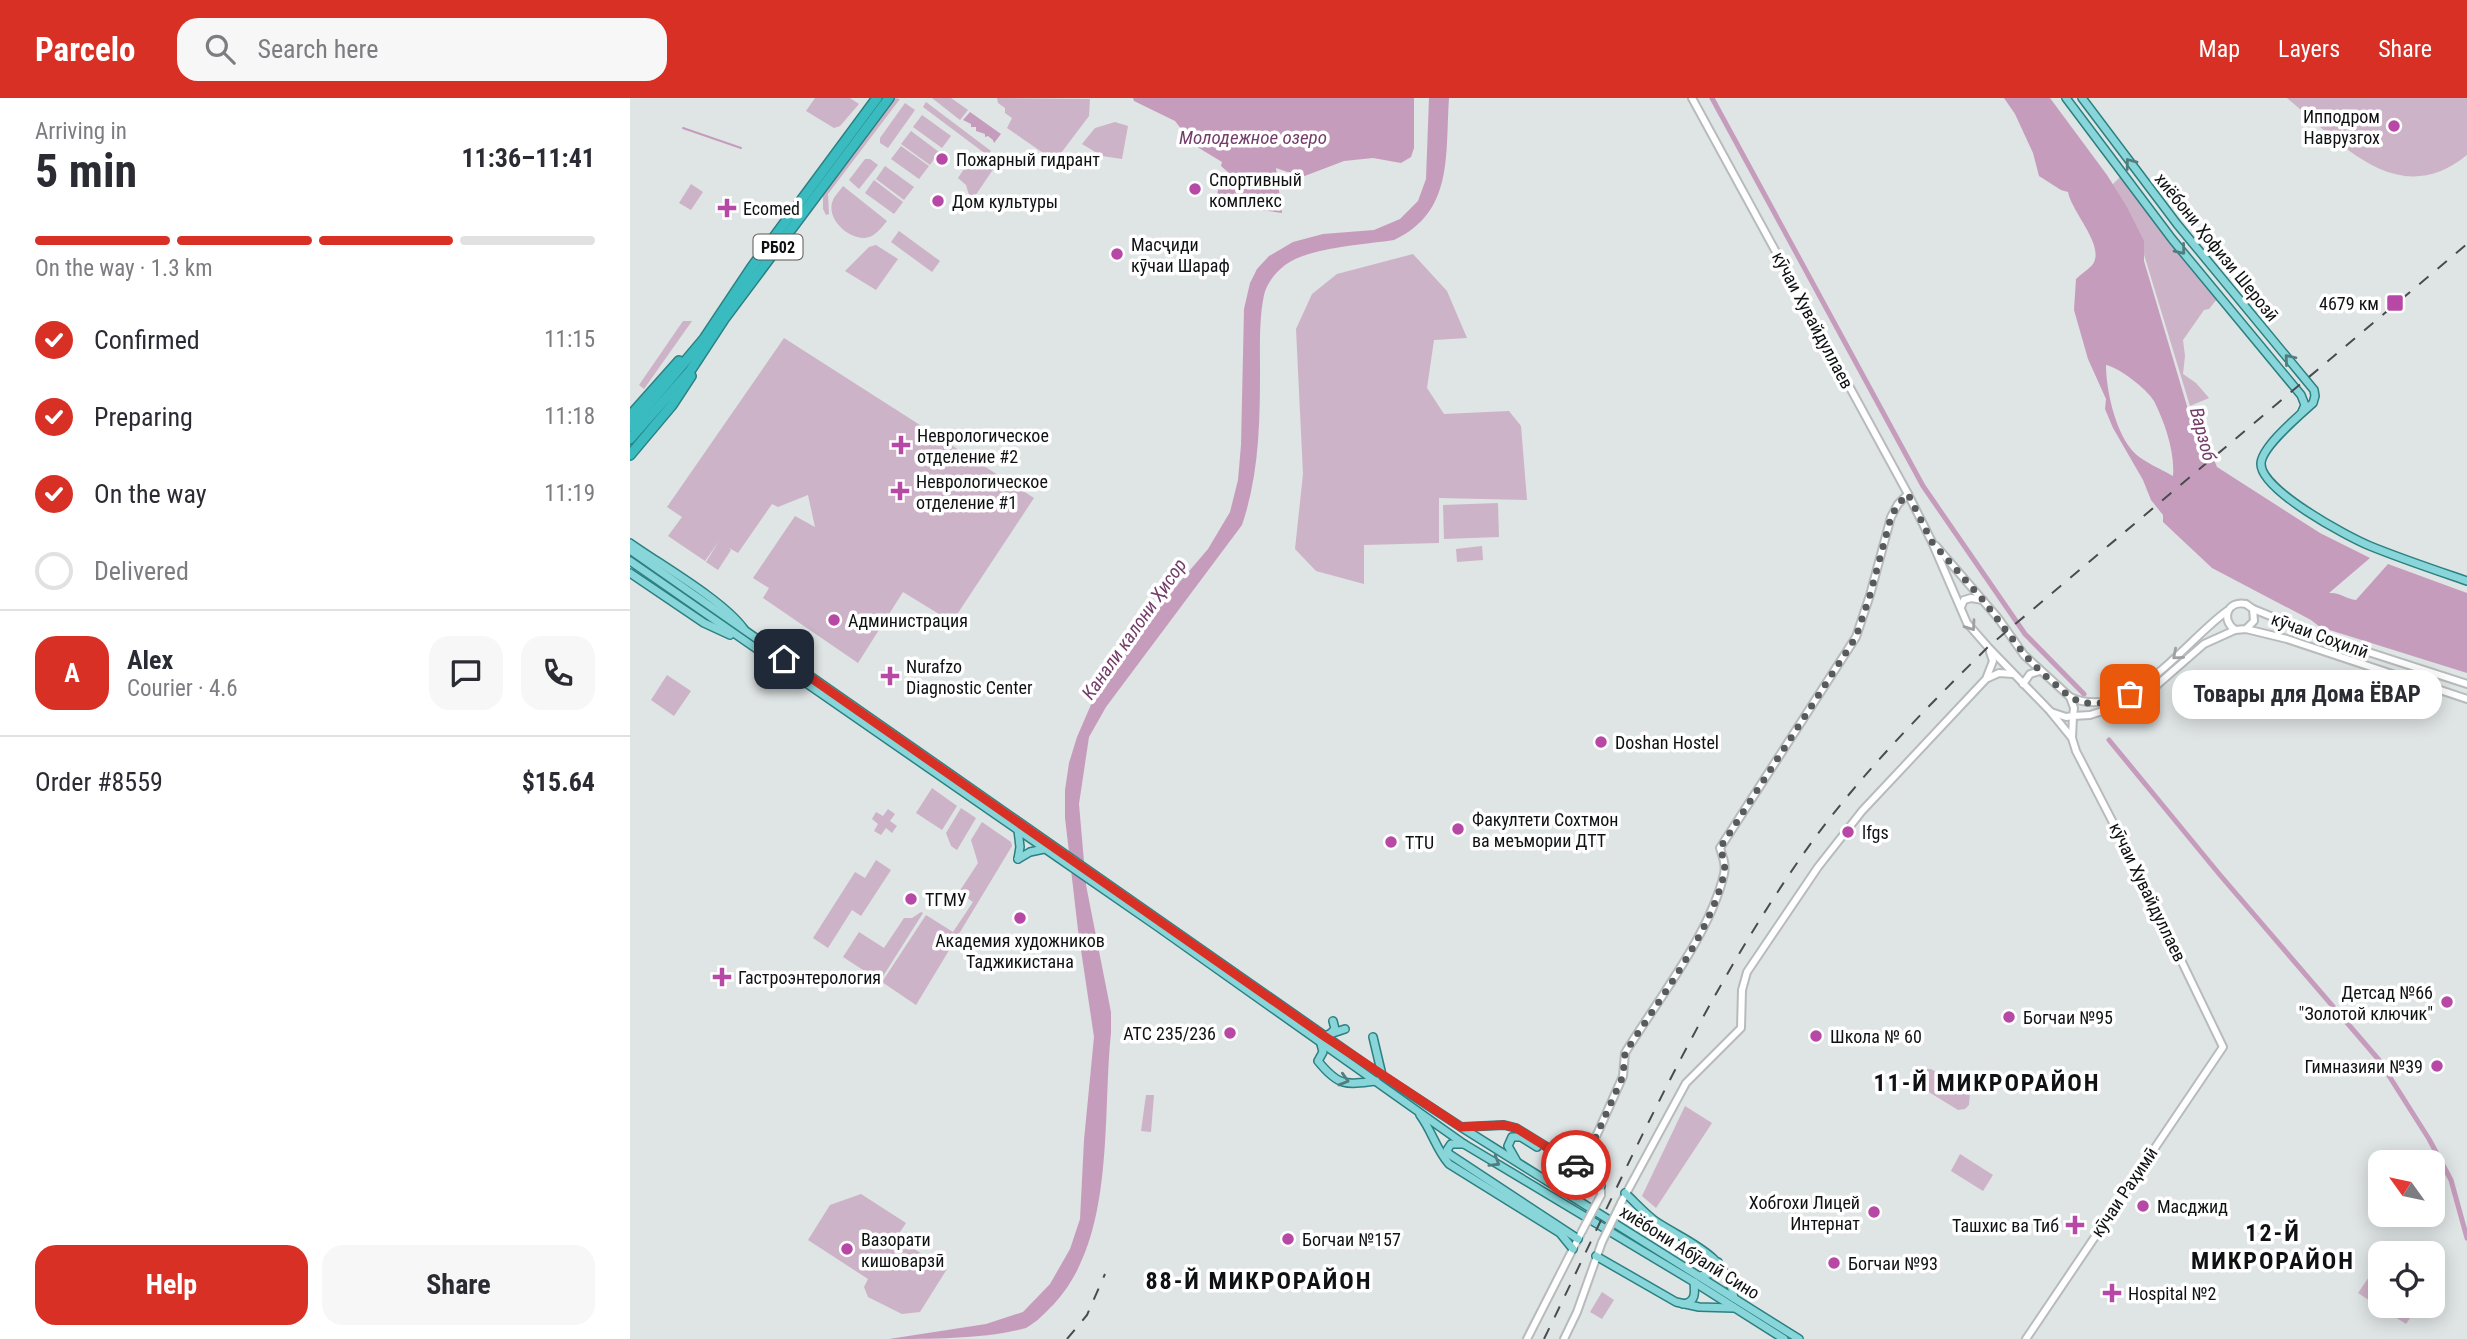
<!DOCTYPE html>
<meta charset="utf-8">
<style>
:root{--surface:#fff;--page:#f7f7f7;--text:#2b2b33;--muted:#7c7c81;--line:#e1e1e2;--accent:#d93025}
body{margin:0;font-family:"Roboto Condensed",sans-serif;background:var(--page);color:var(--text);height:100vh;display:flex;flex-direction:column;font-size:26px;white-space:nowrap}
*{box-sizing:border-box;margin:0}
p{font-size:23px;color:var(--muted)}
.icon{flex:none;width:38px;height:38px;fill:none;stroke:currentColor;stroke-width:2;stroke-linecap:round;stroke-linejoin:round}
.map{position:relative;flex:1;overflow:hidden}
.sheet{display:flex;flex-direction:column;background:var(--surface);width:630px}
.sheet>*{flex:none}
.needle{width:46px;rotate:303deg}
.controls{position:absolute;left:1738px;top:1052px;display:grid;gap:14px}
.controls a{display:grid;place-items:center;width:77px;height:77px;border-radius:14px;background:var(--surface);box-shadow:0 4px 18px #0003;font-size:35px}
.pin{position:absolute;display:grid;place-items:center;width:60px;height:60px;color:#fff;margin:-30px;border-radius:14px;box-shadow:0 4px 10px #0006}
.courier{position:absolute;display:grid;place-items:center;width:70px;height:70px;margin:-35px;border:5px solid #d93025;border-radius:50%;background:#fff;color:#222;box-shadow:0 2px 9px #0007}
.bubble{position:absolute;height:49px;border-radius:21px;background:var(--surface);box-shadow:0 4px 18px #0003;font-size:23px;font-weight:700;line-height:49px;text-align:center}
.summary em{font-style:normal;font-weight:700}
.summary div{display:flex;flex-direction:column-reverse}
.summary{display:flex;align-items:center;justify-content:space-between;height:119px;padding:0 35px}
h1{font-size:46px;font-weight:700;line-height:52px}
.bar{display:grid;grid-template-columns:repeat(4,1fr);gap:10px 7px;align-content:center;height:84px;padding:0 35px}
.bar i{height:9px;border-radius:5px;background:var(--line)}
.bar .active{background:var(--accent)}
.bar p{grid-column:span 4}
.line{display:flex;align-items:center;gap:18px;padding:0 35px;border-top:2px solid var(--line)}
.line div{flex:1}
.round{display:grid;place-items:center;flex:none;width:74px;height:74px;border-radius:21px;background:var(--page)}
ol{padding:0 35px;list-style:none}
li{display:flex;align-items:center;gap:21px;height:77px}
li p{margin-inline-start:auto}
li .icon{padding:7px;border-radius:50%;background:var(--accent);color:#fff;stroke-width:4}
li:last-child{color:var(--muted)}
li i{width:38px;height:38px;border:4px solid var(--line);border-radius:50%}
.action{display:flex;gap:14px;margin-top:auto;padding:14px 35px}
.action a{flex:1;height:80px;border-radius:21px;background:var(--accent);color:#fff;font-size:28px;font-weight:700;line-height:80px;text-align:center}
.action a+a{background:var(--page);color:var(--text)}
header{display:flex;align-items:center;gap:42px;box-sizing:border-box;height:98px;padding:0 35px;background:var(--accent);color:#fff}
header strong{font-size:33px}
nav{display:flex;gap:38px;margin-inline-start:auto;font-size:24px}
.search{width:490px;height:63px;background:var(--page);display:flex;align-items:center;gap:18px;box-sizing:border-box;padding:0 24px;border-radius:21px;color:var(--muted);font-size:26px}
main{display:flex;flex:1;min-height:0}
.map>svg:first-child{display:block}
</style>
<header>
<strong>Parcelo</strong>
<div class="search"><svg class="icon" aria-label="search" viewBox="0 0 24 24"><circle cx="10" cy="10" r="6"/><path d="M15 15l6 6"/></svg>Search here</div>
<nav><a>Map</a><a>Layers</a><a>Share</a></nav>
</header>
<main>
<section class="sheet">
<div class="summary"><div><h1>5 min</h1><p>Arriving in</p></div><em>11:36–11:41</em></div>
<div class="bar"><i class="active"></i><i class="active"></i><i class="active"></i><i></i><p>On the way · 1.3 km</p></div>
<ol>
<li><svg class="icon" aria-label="check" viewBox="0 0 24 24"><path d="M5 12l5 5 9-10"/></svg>Confirmed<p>11:15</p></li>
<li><svg class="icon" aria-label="check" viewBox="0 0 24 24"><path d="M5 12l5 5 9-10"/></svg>Preparing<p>11:18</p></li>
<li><svg class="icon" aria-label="check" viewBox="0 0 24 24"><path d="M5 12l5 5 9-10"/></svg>On the way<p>11:19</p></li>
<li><i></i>Delivered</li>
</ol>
<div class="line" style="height:126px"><b class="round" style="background:var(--accent);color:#fff">A</b><div><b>Alex</b><p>Courier · 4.6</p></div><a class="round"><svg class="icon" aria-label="chat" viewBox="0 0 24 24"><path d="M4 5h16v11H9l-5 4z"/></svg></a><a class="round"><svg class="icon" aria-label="phone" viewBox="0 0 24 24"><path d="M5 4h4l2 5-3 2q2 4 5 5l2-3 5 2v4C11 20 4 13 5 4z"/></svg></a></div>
<div class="line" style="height:91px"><div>Order #8559</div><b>$15.64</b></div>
<div class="action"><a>Help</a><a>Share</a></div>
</section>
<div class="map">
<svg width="1837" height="1241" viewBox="0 0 1837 1241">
<rect width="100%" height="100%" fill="#dfe4e4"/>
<g fill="#cdb3c7">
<polygon points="185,0 220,0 229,6 210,28 204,30 176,13"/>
<polygon points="265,0 270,1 198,96 199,116 196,117 193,111 193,98"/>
<polygon points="302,0 321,0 338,12 330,22"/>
<polygon points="367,0 460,1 459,18 425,63 377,30 382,20 375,15 375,10 368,5"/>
<path d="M1657,0H1837V57C1767,114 1710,44 1657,0Z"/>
<polygon points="296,4 361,53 357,57 293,9"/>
<polygon points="275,5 285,12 258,50 250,45 250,40"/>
<polygon points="292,17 321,38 312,50 283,29"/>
<polygon points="485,24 498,28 492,61 472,58 452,46 465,30"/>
<polygon points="281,33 309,54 300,67 271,46"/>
<polygon points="271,48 299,68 289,81 261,61"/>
<polygon points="344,56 364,70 341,104 336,87 328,80"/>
<polygon points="235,61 240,61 248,67 229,91 219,82"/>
<polygon points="255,68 284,89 274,102 246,81"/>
<polygon points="1490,79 1587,201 1579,211 1574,212 1553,242 1555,258 1553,276 1566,285 1579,300 1560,308 1509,140 1480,89"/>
<polygon points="244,82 273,104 264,116 235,95"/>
<polygon points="61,86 73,94 61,112 49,105"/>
<path d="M213,88L257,123C251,130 245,139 235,140C218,141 195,120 203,102C205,97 210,93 213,88Z"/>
<polygon points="269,133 310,163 302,174 261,144"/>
<polygon points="246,147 268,161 246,192 215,173 239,149"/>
<polygon points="783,156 817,193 837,240 804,242 797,290 814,316 879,313 891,328 897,402 809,400 809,445 734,447 734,486 686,473 665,451 673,376 666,231 682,196 707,176"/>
<polygon points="53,223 62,223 14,291 9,287"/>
<polygon points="154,240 404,400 322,524 273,494 228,565 133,500 139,490 123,480 165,418 185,429 178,397 148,409 142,406 108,455 99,450 101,452 88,472 76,464 89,443 75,463 38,438 52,419 37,409"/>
<polygon points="868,405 869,439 814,441 813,407"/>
<polygon points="852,448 853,462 827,464 826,451"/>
<polygon points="37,577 61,593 44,618 21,602"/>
<polygon points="302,690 327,708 312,732 286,715"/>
<polygon points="331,710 346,720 327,752 321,748 316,735"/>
<polygon points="258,711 265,716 260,723 267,728 262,735 256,730 251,737 244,733 248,726 242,721 246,714 253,718"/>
<polygon points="352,724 381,744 382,748 286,907 252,884 296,817 323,834 343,804 329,794 348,765 341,742"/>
<polygon points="246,762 261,772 231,818 222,812 198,850 183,840 225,774 235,780"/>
<polygon points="291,814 293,815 250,883 213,859 229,834 254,850 274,820 282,820"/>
<polygon points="1294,971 1301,971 1340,995 1339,1007 1335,1011 1328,1012 1289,988 1287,982 1289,976"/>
<polygon points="516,997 524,997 521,1034 511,1033"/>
<polygon points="1055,1008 1082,1025 1026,1110 1012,1098"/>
<polygon points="1330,1056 1363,1077 1353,1093 1321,1073"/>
<polygon points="231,1096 276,1125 266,1140 317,1171 290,1214 272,1216 238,1199 234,1189 238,1181 178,1142 200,1107"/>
<polygon points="1741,1176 1750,1181 1750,1208 1788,1208 1776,1226 1728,1195"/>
<polygon points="972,1194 984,1202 972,1221 960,1214"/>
</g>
<g fill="#c69cbc" fill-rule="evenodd">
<polygon points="503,0 784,0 784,50 781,59 771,65 743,60 714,63 672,79 646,70 652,115 585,105 591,80 598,81 599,75 591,68 592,64 564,47 545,23 504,3"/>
<path d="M799,0H819C815,57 824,114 764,142C732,147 680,149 655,167C645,175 637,185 634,197C629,221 630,248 630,273C630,325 629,377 612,427L476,609L459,639L449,706L456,787L481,914V935C472,1020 486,1139 424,1206C416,1214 407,1224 396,1230C357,1241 301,1241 259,1241L356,1226L393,1214L420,1186L440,1151L450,1121L454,1042L464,939L448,832L435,720V692L439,665L447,639L463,602L514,526L578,451L600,414L608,382L611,347L614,211L620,185L627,171L639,158L663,144L693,136L744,132L770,121L788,103L796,81Z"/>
<path d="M1374,0H1420L1477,77L1497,109L1514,143V163L1557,308L1571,344L1580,352L1587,369L1690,435L1740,460L1699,495C1710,494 1716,501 1726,502L1758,466L1837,495V575L1690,529L1681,522L1582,470L1533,424V417L1521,402L1513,382L1483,330L1475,311L1476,301L1458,261L1444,212L1446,181C1451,176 1459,171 1463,166C1475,147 1442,115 1438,94L1431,92L1409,78L1403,55L1385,16ZM1476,267C1488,269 1517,291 1524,303C1535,325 1545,354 1543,378C1531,371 1509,362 1501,351C1485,331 1476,292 1476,267Z"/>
<polygon points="340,14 371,36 364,45 363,42 358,38 355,39 355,36 346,33 346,29 341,29 341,26 333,22"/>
</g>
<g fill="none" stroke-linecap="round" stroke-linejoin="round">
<polyline stroke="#c69cbc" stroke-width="2" points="53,30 111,50"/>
<g stroke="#c69cbc" stroke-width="5">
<polyline points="1082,0 1293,388 1395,536 1454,596"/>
<polyline points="1479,642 1590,777 1749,962 1799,1041 1821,1082 1837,1140"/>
</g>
<defs>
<g id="minor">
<polyline points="1062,0 1278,396 1302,444 1337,525 1358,549 1420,613 1442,640"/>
<polyline points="1306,448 1368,520 1394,557 1440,599 1444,610 1443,618 1436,619 1421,614"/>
<polyline points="1331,509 1334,502 1341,500 1353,502"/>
<polyline points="1623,511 1695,540 1837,586"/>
<path d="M1616,531L1624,523L1623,511L1616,506C1598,502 1590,521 1605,532L1616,531L1657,541L1837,601"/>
<polyline points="1358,580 1369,575 1383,576"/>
<polyline points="1393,586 1400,576 1410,573"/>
<path d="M1440,599C1499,626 1554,544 1597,513"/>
<path d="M971,1097C972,1076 956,1076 960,1052L993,978L995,955C1027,903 1080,836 1094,776C1096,767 1093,759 1090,750L1226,539L1240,497L1261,419L1268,406L1278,396"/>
<polyline points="991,1105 1056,985 1111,930 1112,892 1117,874 1188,769 1232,713 1356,581 1363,563 1360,554"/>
<polyline points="897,1241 950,1137"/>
<polyline points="934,1241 947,1214 972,1144"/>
<polyline points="1396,1241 1593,949 1508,773 1446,653 1442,640 1443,618 1460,617 1511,601 1574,546 1605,532"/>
</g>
<g id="major">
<polyline points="1436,0 1542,141 1671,297 1675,307 1672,314"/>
<path d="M1452,0L1547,126L1684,292L1685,298L1683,305C1670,317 1631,349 1631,366C1631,392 1716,438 1740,448C1772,461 1805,472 1837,483"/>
<path d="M0,445C31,467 93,502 114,531"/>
<polyline points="0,452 741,970 831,1029 1169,1241"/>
<polyline points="0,463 528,829 834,1046 1064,1184 1154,1241"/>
<polyline points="0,475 74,525 100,537"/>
<polyline points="388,761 400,754 414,751"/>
<polyline points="388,761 390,749 388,732"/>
<polyline points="701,935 705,931 703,923"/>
<polyline points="694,938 715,931"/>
<polyline points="743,939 752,977"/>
<path d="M691,946L693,954L688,963C708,988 715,987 746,983"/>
<path d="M790,1017C802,1033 806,1051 819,1066L930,1135L943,1151"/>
<polyline points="832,1029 874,1027 886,1030 964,1078"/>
<polyline points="834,1046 821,1046 817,1052 819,1056 948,1141"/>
<polyline points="886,1062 878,1048 882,1039 891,1039 907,1049"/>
<polyline points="944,1072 971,1088"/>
<path d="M995,1095C1006,1105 1016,1117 1028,1125C1061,1146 1097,1157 1104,1200"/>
<polyline points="966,1158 1046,1204 1069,1209 1103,1210"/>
<polyline points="1070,1178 1083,1175 1089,1168 1088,1164"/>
<path d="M1053,1206C1066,1204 1065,1195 1064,1184"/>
</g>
<g id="highway">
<polyline points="0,318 49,263"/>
<polyline points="0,329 74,241 122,169 247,0"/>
<polyline points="0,341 60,273 94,221 259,0"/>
<polyline points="0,357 42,307 61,278"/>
</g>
</defs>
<use href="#minor" stroke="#b7bbbb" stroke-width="10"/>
<use href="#major" stroke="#2b8082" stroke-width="10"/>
<use href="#highway" stroke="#2b8082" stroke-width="12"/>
<use href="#minor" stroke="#fff" stroke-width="6"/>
<use href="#major" stroke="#88d6d9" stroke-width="7"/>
<use href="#highway" stroke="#39bbbf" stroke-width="9"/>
<g stroke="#494b4c" stroke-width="2" stroke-dasharray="12 12" stroke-linecap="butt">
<polyline points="437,1241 457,1217 475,1176"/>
<path d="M914,1241C993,1079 1063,917 1165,768C1219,688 1289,617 1358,549L1837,146"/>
</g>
<defs>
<g id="minor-bridge">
<polyline points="951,1135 971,1097"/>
<polyline points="972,1144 991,1105"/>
</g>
</defs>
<use href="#minor-bridge" stroke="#b7bbbb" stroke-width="10" stroke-linecap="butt"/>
<use href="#minor-bridge" stroke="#fff" stroke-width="6"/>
</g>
<defs><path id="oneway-chevron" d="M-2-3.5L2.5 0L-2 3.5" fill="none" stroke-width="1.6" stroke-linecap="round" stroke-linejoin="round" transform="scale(1.75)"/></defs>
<g stroke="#527d7f">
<use href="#oneway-chevron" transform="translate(1500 65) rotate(-127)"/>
<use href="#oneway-chevron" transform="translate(1551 152) rotate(51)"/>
<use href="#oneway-chevron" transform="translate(1659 261) rotate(-130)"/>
<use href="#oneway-chevron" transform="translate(714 982) rotate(16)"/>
<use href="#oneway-chevron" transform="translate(865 1064) rotate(31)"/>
</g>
<g stroke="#9fa0a0">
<use href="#oneway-chevron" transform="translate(1341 528) rotate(55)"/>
<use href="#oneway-chevron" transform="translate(1547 557) rotate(139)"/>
</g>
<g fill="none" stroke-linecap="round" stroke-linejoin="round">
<path stroke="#585b5c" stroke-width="7" stroke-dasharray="0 12.6" d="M946,1067L958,1063L960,1052L993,978L995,955C1028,903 1080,836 1094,776C1096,767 1093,759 1090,750L1226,539L1240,497L1261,419L1268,406L1278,396L1302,444L1353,502L1394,556L1410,573L1440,599L1453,605H1476L1500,596"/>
<polyline stroke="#d93025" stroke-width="9" points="154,561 694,938 831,1029 874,1027 886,1030 946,1067"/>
</g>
<g fill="#b848a5" stroke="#fff" stroke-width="2.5">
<circle cx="1764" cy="28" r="7"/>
<circle cx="312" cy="61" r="7"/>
<circle cx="565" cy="91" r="7"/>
<circle cx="308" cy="103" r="7"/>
<path d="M93.5 99.5h7v7h7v7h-7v7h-7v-7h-7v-7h7z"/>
<circle cx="487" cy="156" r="7"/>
<rect x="1756" y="196" width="18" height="18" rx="3.5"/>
<path d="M267.5 336.5h7v7h7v7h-7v7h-7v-7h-7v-7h7z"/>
<path d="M266.5 382.5h7v7h7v7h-7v7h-7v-7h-7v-7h7z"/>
<circle cx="204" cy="522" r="7"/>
<path d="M256.5 567.5h7v7h7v7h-7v7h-7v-7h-7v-7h7z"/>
<circle cx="971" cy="644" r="7"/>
<circle cx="828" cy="731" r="7"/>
<circle cx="1218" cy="734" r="7"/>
<circle cx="761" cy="744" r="7"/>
<circle cx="281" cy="801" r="7"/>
<circle cx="390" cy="820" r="7"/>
<path d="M88.5 868.5h7v7h7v7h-7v7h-7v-7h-7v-7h7z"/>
<circle cx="1817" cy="904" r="7"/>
<circle cx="1379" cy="919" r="7"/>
<circle cx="600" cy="935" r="7"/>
<circle cx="1186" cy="938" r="7"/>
<circle cx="1807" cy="968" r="7"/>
<circle cx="1513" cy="1108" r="7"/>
<circle cx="1244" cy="1114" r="7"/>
<path d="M1441.5 1116.5h7v7h7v7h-7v7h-7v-7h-7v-7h7z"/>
<circle cx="658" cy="1141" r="7"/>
<circle cx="217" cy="1151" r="7"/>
<circle cx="1204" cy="1165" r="7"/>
<path d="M1478.5 1184.5h7v7h7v7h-7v7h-7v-7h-7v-7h7z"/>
</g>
<g text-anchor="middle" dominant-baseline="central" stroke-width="7" stroke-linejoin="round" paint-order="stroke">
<rect fill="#fff" stroke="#585859" stroke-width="2" x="123.5" y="136.5" width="49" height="25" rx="5"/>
<g font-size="16" font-weight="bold" fill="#101112">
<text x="148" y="149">РБ02</text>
</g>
<g font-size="18" fill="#101112" stroke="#fff" text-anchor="start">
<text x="1750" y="18" text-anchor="end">Ипподром<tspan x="1750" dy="21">Наврузгох</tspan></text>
<text x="326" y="61">Пожарный гидрант</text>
<text x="579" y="81">Спортивный<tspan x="579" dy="21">комплекс</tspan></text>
<text x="322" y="103">Дом культуры</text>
<text x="113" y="110">Ecomed</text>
<text x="501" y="146">Масҷиди<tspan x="501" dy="21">кӯчаи Шараф</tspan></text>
<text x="1749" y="205" text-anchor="end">4679 км</text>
<text x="287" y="337">Неврологическое<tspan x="287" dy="21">отделение #2</tspan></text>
<text x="286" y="383">Неврологическое<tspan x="286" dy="21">отделение #1</tspan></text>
<text x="218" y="522">Администрация</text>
<text x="276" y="568">Nurafzo<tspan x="276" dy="21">Diagnostic Center</tspan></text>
<text x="985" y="644">Doshan Hostel</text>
<text x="842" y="721">Факултети Сохтмон<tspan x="842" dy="21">ва меъмории ДТТ</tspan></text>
<text x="1232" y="734">lfgs</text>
<text x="775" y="744">TTU</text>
<text x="295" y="801">ТГМУ</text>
<text x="390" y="842" text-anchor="middle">Академия художников<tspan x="390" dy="21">Таджикистана</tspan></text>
<text x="108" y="879">Гастроэнтерология</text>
<text x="1803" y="894" text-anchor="end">Детсад №66<tspan x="1803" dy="21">"Золотой ключик"</tspan></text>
<text x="1393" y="919">Богчаи №95</text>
<text x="586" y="935" text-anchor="end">АТС 235/236</text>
<text x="1200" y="938">Школа № 60</text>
<text x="1793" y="968" text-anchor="end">Гимназияи №39</text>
<text x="1230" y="1104" text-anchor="end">Хобгохи Лицей<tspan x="1230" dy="21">Интернат</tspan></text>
<text x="1527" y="1108">Масджид</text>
<text x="1429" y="1127" text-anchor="end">Ташхис ва Тиб</text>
<text x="231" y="1141">Вазорати<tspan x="231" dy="21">кишоварзӣ</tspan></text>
<text x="672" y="1141">Богчаи №157</text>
<text x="1218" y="1165">Богчаи №93</text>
<text x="1498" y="1195">Hospital №2</text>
</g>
<g font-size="18" fill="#101112" stroke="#fff">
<text transform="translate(1587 149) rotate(51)">хиёбони Ҳофизи Шерозӣ</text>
<text transform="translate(1183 222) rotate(62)">кӯчаи Хувайдуллаев</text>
<text transform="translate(1690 537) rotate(20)">кӯчаи Соҳилӣ</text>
<text transform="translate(1518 794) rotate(64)">кӯчаи Хувайдуллаев</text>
<text transform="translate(1494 1094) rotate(-56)">кӯчаи Раҳимӣ</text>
<text transform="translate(1060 1154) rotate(32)">хиёбони Абӯалӣ Сино</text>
</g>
<g font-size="19" font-style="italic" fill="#743d69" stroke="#fff">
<text x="623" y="39">Молодежное озеро</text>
<text transform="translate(1573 336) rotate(75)">Варзоб</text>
<text transform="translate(504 531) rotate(-55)">Канали калони Ҳисор</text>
</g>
<g font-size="24" font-weight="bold" letter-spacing="2" fill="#101112" stroke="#fff">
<text x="1357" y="985">11-Й МИКРОРАЙОН</text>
<text x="1643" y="1135">12-Й<tspan x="1643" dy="28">МИКРОРАЙОН</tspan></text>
<text x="629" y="1183">88-Й МИКРОРАЙОН</text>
</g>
</g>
</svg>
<div class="controls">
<a><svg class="needle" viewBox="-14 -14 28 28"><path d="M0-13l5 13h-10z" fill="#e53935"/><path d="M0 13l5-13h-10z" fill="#7c7c81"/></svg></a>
<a><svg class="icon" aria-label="locate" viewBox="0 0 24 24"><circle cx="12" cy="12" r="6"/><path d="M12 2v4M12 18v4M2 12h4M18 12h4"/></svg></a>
</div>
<div class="pin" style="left:1500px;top:596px;background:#ea580c"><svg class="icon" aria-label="bag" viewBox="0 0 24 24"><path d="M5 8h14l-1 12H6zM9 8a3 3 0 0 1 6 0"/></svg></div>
<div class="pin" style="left:154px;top:561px;background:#1f2937"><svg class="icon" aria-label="home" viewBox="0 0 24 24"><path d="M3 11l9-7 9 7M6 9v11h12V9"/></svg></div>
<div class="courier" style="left:946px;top:1067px"><svg class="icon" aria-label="car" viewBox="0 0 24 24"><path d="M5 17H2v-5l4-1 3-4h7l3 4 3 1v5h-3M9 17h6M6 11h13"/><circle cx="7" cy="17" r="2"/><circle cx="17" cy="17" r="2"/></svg></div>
<div class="bubble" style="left:1542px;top:572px;width:270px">Товары для Дома ЁВАР</div>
</div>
</main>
